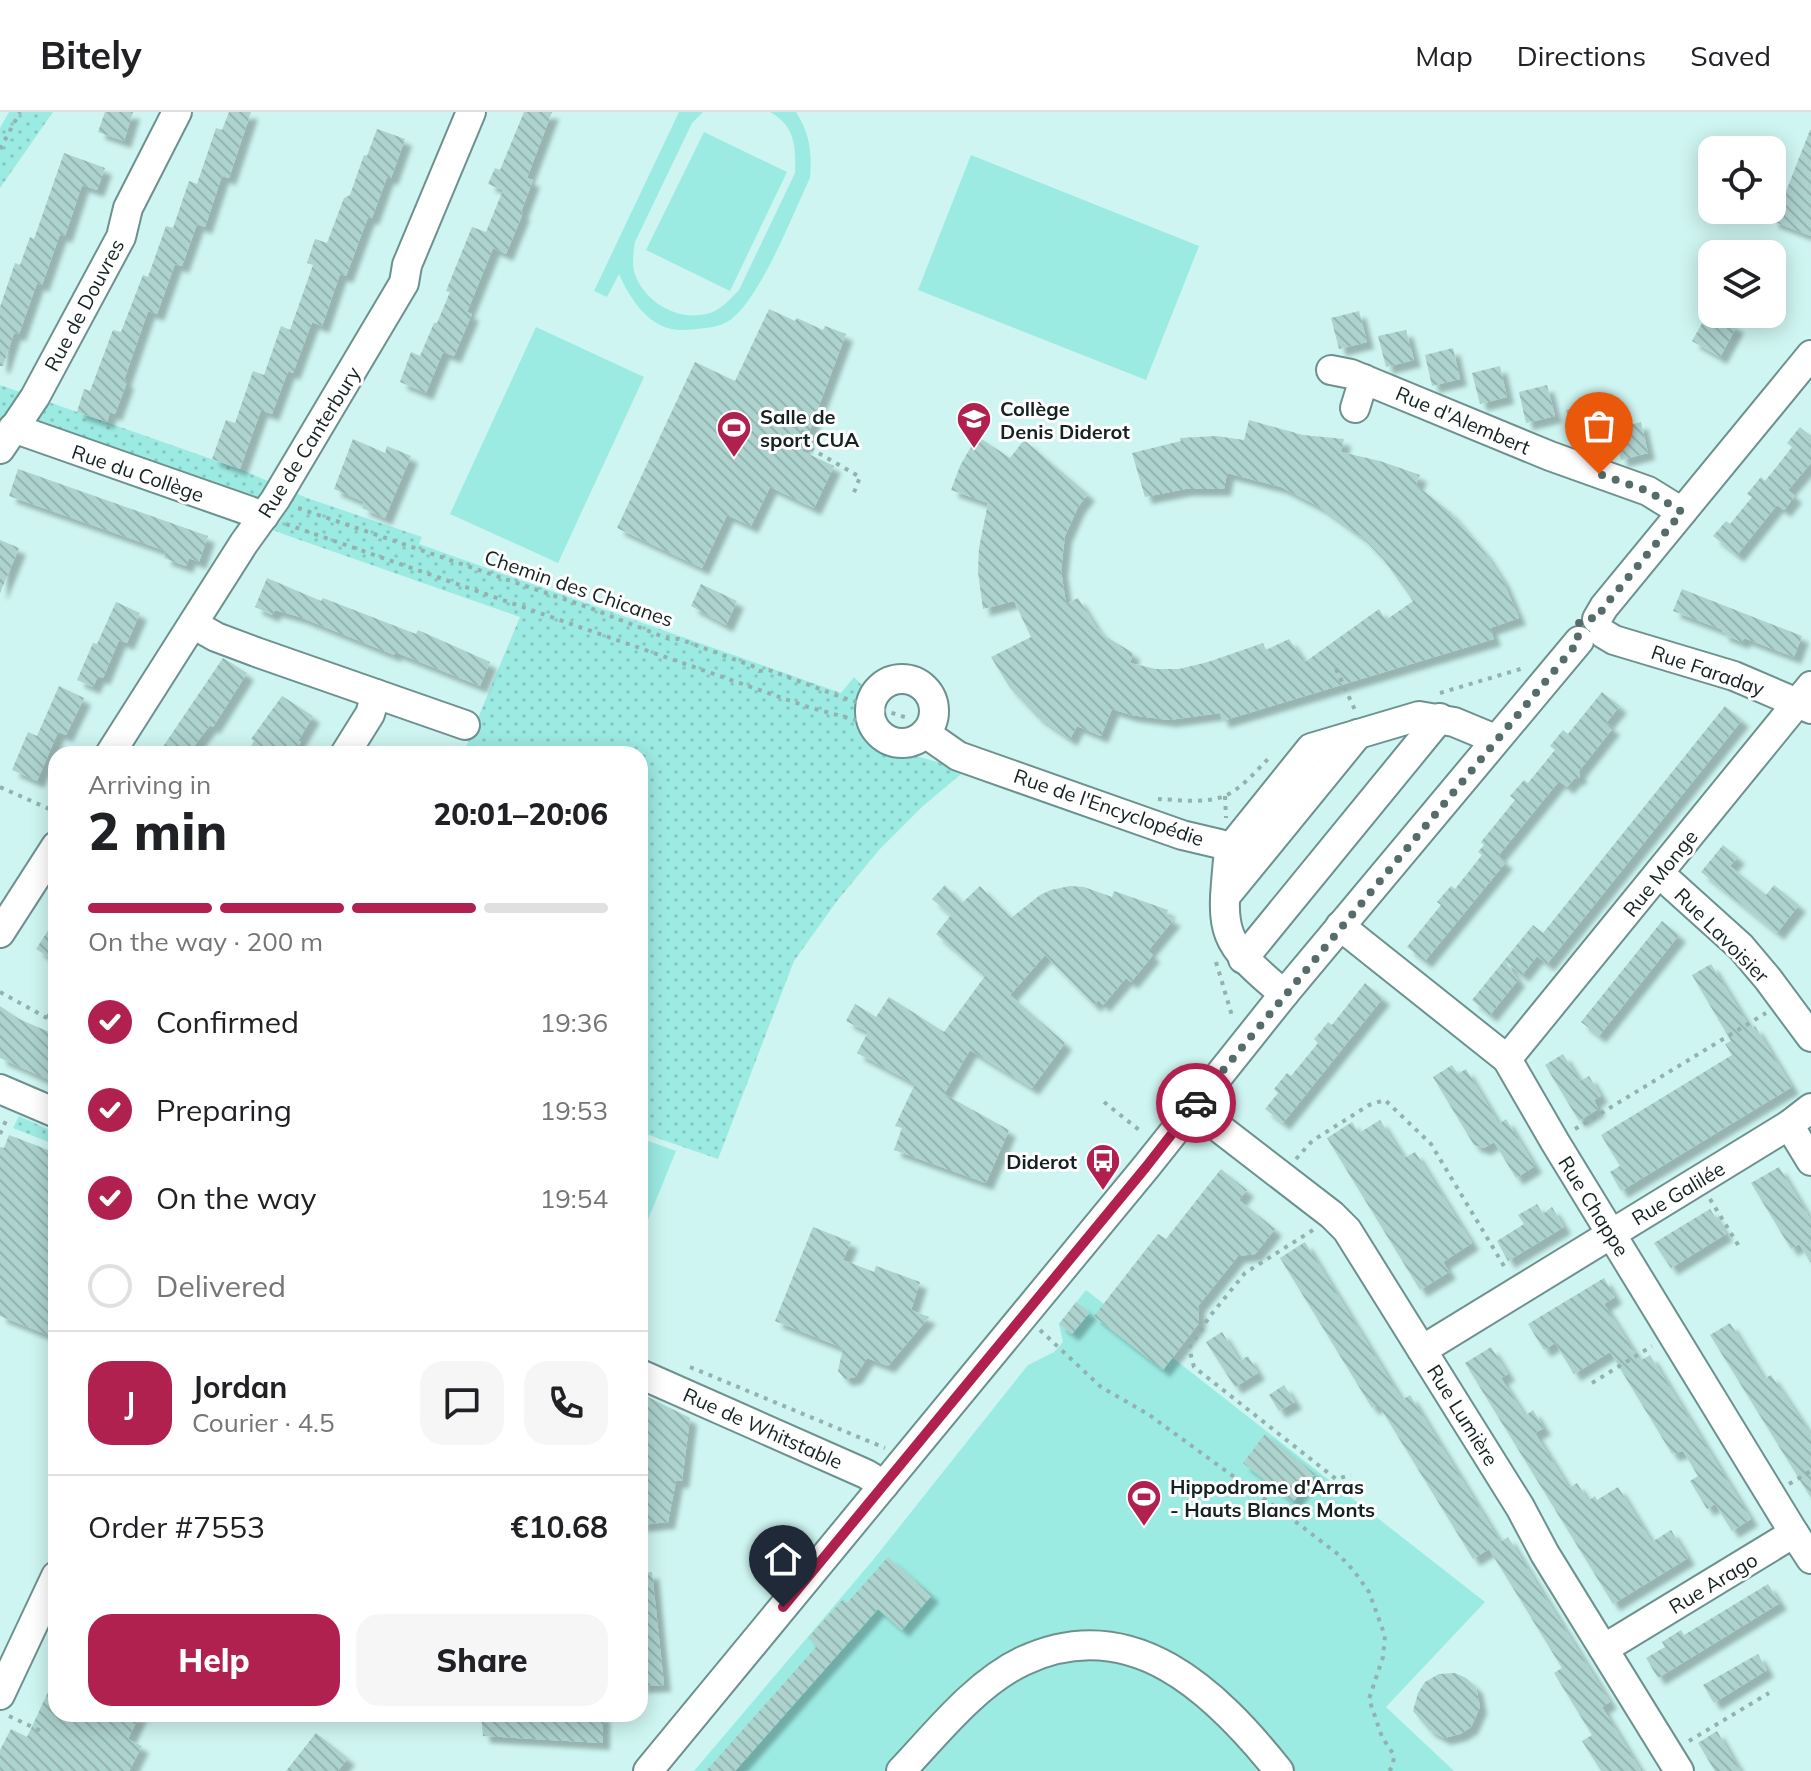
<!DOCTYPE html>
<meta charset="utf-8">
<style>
:root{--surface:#fff;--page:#f6f6f6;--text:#202124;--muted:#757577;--line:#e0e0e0;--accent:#b1214f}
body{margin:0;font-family:Mulish,sans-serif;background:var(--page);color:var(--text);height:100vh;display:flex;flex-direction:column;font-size:30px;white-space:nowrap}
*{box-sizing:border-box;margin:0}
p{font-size:26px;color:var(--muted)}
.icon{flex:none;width:44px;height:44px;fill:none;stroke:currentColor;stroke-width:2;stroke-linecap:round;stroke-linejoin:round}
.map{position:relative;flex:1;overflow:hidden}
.drawer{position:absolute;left:48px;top:634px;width:600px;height:976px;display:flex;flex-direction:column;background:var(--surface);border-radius:24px;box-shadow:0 4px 20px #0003}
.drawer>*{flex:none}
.tools{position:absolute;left:1698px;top:24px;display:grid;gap:16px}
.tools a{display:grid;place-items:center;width:88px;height:88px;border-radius:16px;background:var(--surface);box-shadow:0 4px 20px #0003;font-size:40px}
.pin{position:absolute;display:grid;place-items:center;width:68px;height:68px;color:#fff;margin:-82px -34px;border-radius:50% 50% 50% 0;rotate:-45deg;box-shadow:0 0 8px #0007}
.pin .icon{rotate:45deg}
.courier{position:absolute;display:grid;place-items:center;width:80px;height:80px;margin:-40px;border:6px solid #b1214f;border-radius:50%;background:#fff;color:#222;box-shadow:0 2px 10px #0007}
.headline em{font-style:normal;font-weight:800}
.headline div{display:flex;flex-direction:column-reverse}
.headline{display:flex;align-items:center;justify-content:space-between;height:136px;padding:0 40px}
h1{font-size:52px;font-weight:800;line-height:60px}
.bar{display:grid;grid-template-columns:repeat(4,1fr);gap:12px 8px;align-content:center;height:96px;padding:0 40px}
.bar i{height:10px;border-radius:6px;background:var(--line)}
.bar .on{background:var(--accent)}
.bar p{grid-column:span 4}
.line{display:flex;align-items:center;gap:20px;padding:0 40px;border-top:2px solid var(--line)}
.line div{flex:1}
.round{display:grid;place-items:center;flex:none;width:84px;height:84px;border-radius:24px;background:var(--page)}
ol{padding:0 40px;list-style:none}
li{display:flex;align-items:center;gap:24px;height:88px}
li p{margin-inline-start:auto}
li .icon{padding:8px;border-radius:50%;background:var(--accent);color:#fff;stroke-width:4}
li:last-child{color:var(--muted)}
li i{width:44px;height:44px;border:4px solid var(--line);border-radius:50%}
.primary-button{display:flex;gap:16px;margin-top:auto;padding:16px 40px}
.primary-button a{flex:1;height:92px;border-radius:24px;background:var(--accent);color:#fff;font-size:32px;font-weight:800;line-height:92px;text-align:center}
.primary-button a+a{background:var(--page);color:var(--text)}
header{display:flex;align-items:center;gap:48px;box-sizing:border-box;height:112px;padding:0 40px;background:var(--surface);border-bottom:2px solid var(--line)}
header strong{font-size:38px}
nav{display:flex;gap:44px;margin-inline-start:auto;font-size:28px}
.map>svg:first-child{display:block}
</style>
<header>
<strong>Bitely</strong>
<nav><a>Map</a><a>Directions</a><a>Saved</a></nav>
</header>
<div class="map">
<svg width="1811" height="1659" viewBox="0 0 1811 1659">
<defs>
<pattern id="grass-dots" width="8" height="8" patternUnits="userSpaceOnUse" patternTransform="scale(2)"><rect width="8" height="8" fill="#9cebe3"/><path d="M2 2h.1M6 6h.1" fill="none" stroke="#86c9c2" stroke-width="1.8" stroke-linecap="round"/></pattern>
<pattern id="building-back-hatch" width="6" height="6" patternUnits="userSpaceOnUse" patternTransform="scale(2)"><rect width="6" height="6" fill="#add3cf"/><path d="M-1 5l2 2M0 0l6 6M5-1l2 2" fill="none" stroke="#94b5b1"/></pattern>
<filter id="shadow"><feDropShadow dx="7" dy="7" stdDeviation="2" flood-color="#0004"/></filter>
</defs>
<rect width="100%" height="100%" fill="#cef5f1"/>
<g fill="url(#grass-dots)">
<polygon points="9,0 53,0 0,76 0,16"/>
<polygon points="0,273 240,357 307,386 422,425 419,432 841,581 854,565 863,574 864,606 877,633 966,658 923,694 879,738 837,789 794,849 718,1047 640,1020 640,642 463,642 520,505 283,422 239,404 0,324"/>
<polygon points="19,1004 56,1021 56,1033 13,1016"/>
</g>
<g fill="#9cebe3">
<path d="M679,0H703L692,11L635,130C633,142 631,156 637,167C649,193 681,210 710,201C722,197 730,187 739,178L795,61C796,34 795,14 770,0H796C810,22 812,40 810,66C793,101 758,193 727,210C716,216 698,217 685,218C651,220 631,189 619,162L607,185L594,179Z"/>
<polygon points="704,20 787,60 730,179 646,138"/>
<polygon points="971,43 1199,134 1146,268 918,178"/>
<polygon points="536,215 644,265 558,451 450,402"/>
<polygon points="640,1026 676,1039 640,1127"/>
<polygon points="1086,1178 1485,1490 1386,1595 1454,1659 694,1659 873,1448 1028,1253 1054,1240 1063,1230 1059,1212"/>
</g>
<g fill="url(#building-back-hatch)" filter="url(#shadow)">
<polygon points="105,0 133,0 124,29 98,20"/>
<polygon points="229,0 251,0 229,66 222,64 205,115 197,112 182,154 175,152 157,202 148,199 124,268 127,270 115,302 110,300 107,310 77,300 84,277 90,279 113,218 121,220 143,163 148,165 166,114 173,116 189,69 197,72 216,16 222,18"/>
<polygon points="524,0 552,0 527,66 533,68 521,100 523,101 506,142 493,136 467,200 472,202 454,244 443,240 426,281 400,270 411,240 420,244 434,211 437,211 450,180 446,179 472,115 486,120 503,78 488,72 495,56 500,58"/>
<polygon points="377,17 405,27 391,66 387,65 372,106 368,105 346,164 340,162 322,214 312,210 293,261 288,259 272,302 261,298 240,357 212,347 226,308 235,311 253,259 264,263 281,214 290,218 313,153 307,151 315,127 327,131 344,86 350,83 364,43 367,44"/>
<polygon points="1810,18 1811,18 1811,124 1772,109 1772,83 1783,87"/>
<polygon points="64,41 105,56 97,78 82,73 65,124 60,122 42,173 37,171 19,222 14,221 3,254 0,254 0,195 15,151 20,153 30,125 34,127"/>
<polygon points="769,197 795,209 797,206 823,218 825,214 846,222 802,339 834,354 814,396 770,375 751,414 727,403 702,456 617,416 695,250 735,269"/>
<polygon points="1359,199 1367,230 1339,237 1331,206"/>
<polygon points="1709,199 1737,214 1720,245 1692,229"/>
<polygon points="1406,218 1414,248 1386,255 1378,224"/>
<polygon points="1453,236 1460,267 1432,274 1425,243"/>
<polygon points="1500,254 1507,285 1480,292 1472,261"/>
<polygon points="1547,273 1555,304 1526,311 1519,280"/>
<polygon points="1594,292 1602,323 1574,329 1566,298"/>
<polygon points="1249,308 1303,323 1344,327 1341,340 1380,349 1420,363 1416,373 1450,400 1485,441 1503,469 1519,506 1490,516 1494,527 1222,609 1220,601 1169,608 1131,603 1112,597 1101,624 1077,614 1070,627 1038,605 1010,576 991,545 1031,525 1014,489 983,497 978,460 979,436 988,391 951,378 960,354 977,324 1010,346 1024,328 1088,382 1078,395 1065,424 1061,458 1066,492 1078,486 1096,515 1105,524 1133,541 1130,551 1156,557 1179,557 1208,550 1263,531 1266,538 1289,527 1305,550 1379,497 1386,508 1413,489 1384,448 1362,425 1320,395 1281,375 1227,361 1224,377 1185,377 1145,385 1132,341 1181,329 1180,326 1216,324 1244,328"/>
<polygon points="1641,310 1648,341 1621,348 1613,317"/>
<polygon points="1800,315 1811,324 1811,351 1788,378 1795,384 1784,398 1777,393 1737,443 1713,424 1726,409 1730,412 1752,385 1747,382 1761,365 1765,369 1778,353 1792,335 1787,331"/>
<polygon points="353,327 385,341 387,334 411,344 385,406 362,396 364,390 334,377"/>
<polygon points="18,357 208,424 199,450 189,446 186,454 164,446 166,439 9,384"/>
<polygon points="0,428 19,436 0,481"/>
<polygon points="267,466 321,489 323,486 416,522 418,518 490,550 480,574 395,540 394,543 300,505 275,498 272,503 255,495"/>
<polygon points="701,472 737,489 726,513 691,494"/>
<polygon points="1682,477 1802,524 1794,545 1744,526 1742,530 1722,522 1723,518 1673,499"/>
<polygon points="116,490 140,501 127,531 119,528 103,566 98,564 93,575 77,568 93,531 97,532"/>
<polygon points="223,546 247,561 213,615 210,613 188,642 158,642"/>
<polygon points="59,574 84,586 66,623 58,620 37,669 12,658 28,620 37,624"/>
<polygon points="1602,580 1620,594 1606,611 1613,616 1579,659 1580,665 1574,667 1567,675 1559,669 1498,744 1506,750 1425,849 1407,835 1441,793 1437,790 1451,774 1455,777 1482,743 1478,740 1484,733 1481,730 1515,688 1510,684 1524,668 1528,671 1555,638 1550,634 1563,618 1568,622"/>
<polygon points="282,584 313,604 298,629 301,630 293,642 246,642 254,629 251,627"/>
<polygon points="1725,594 1742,608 1547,852 1537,844 1522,863 1506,850 1518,868 1490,903 1472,888 1533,813 1543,821"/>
<polygon points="1723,733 1738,745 1730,754 1766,783 1774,773 1799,793 1777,821 1701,760"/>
<polygon points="945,773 962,791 980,774 1011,806 1040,783 1051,778 1070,774 1084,775 1112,785 1114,779 1168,798 1166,804 1174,807 1148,839 1153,843 1131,870 1126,866 1103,893 1098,888 1094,893 1045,843 1010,883 1065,931 1032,976 970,938 944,982 1009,1018 986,1071 894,1038 902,1016 895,1014 915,972 857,941 868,920 846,909 855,892 876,905 889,885 944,920 985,864 936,822 951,803 932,787"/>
<polygon points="56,806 56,850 36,837"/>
<polygon points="1662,809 1679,823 1599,924 1581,910"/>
<polygon points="1711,852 1751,917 1755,914 1792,975 1621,1079 1610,1060 1620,1054 1601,1023 1732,943 1725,932 1731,929 1692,863"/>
<polygon points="1365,871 1383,886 1283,1011 1265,997 1278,981 1274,977 1287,961 1291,964 1318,931 1314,927 1321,919 1328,910 1332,913"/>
<polygon points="0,894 19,907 56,923 56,971 0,946"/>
<polygon points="1563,942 1580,969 1589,964 1601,984 1594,988 1598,997 1579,1009 1545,953"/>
<polygon points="1452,953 1458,962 1466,957 1499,1012 1506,1007 1535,1054 1516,1066 1494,1030 1484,1036 1474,1033 1433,965"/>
<polygon points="1380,1008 1404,1046 1415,1040 1472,1131 1443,1150 1449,1160 1420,1178 1327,1026 1352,1010 1359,1021"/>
<polygon points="9,1023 56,1041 56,1226 0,1204 0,1035 4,1036"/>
<polygon points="1779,1055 1811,1108 1811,1151 1799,1132 1791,1137 1751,1071"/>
<polygon points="1221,1057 1247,1078 1239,1088 1275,1117 1255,1142 1238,1144 1198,1194 1199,1211 1163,1258 1094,1204 1158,1122 1166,1127"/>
<polygon points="1537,1092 1543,1102 1552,1095 1564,1115 1508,1149 1497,1129 1524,1112 1518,1103"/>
<polygon points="1710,1097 1726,1122 1671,1156 1654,1131"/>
<polygon points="813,1115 851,1130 843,1148 874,1160 876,1154 920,1170 911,1198 929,1205 888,1254 867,1246 855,1265 845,1267 838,1259 843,1236 775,1209"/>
<polygon points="1305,1130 1402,1288 1410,1283 1500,1430 1473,1447 1378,1292 1372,1296 1280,1146"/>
<polygon points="1604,1166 1615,1185 1604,1192 1640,1249 1650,1243 1751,1407 1732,1419 1715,1392 1707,1397 1690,1369 1698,1364 1683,1339 1672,1342 1610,1240 1574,1262 1555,1231 1544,1238 1528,1212"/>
<polygon points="1076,1190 1090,1200 1072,1222 1059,1212"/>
<polygon points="1730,1211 1764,1267 1771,1263 1811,1323 1811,1386 1710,1223"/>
<polygon points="1222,1220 1240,1249 1248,1244 1258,1261 1235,1275 1206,1230"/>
<polygon points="1491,1235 1508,1262 1501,1266 1525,1304 1533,1298 1544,1316 1535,1321 1569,1376 1577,1371 1588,1389 1595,1384 1597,1388 1618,1375 1652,1430 1671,1418 1688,1446 1613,1492 1465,1251"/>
<polygon points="1284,1273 1295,1290 1279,1299 1269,1283"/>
<polygon points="640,1281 690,1306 682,1369 676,1369 668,1410 640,1413"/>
<polygon points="1265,1322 1315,1362 1293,1390 1243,1351"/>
<polygon points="1508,1425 1610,1590 1602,1595 1641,1659 1601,1659 1582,1629 1592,1623 1554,1561 1562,1556 1489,1437"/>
<polygon points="888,1445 932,1483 902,1518 878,1497 735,1659 706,1659 817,1534 808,1526 843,1487 847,1491"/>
<polygon points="652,1460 664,1573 640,1574 640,1461"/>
<polygon points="1768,1472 1780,1491 1658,1566 1646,1546 1665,1535 1662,1530 1681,1518 1684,1523"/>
<polygon points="1758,1542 1767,1558 1714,1591 1703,1573"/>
<polygon points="1455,1561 1466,1566 1476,1575 1480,1595 1471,1615 1460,1622 1444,1626 1429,1618 1413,1599 1418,1581 1425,1570 1439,1562"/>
<polygon points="56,1563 56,1602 140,1602 128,1627 142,1634 129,1659 0,1659 0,1638 11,1617 27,1625"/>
<polygon points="481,1602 603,1602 603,1631 483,1624"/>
<polygon points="1717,1619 1733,1647 1741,1659 1715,1659 1698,1631"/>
<polygon points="316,1621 348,1646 338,1659 286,1659"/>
</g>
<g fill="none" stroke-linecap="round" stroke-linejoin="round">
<defs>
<g id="minor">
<polyline points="1331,258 1351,262 1550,344 1648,379 1682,400"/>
<polyline points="1355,296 1364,267"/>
<polyline points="13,316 264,404"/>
<polyline points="0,337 35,285 121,125 128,96 177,0"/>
<polyline points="1597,507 1604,495 1811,243"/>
<polyline points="193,512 216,525 256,540 465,613"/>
<polyline points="1604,522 1614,528 1734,564 1811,597"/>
<circle cx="902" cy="599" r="32"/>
<path d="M925,621L958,644L1182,723L1220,732L1229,738C1221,821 1218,827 1284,882"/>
<polyline points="110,642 244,431 275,388 404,171 407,153 471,0"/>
<polyline points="345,642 370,602 376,582"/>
<polyline points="1229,738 1311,636 1419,604 1454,610 1495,627"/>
<polyline points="1660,762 1741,835 1768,867 1811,925"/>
<polyline points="1225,785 1358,622"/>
<polyline points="1340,814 1507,947 1555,1030 1794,1421"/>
<polyline points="0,821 56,734"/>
<polyline points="1243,847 1440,606"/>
<polyline points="1507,947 1811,574"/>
<polyline points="0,977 56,1001"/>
<polyline points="1192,995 1332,1103 1347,1118 1520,1395 1545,1442 1679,1659"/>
<polyline points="1789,1013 1811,1049"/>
<polyline points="1422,1238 1789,1013 1811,996"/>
<polyline points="640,1262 866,1362 884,1373"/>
<polyline points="1605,1536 1794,1421 1811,1447"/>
<polyline points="0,1583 56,1464"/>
<polyline points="648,1659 1146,1055 1284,882 1579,529"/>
<path d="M901,1659C937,1621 975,1572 1023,1549C1132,1498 1216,1580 1279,1659"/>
</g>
</defs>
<use href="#minor" stroke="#6d918e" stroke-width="32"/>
<g stroke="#93b2af" stroke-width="4" stroke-dasharray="4 6" stroke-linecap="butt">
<polyline points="0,37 20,0"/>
<polyline points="807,309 803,320 808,335 860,365 853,383"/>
<polyline points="298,396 590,496 669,527 679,527 755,555 759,559 769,558 841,585 908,606"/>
<polyline points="286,412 808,595 874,613"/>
<polyline points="1336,557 1355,598"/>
<polyline points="1440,581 1524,556"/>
<polyline points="0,675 56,700"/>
<polyline points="1225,684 1226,706"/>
<path d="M1158,687C1179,688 1208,692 1227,683C1244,674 1257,658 1270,645"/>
<polyline points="50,710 56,698"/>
<polyline points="1216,850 1233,907"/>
<polyline points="0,880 56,911"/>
<polyline points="47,906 56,892"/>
<polyline points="1104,990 1143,1021"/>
<polyline points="1575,1017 1766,901"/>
<polyline points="0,1022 8,1004"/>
<polyline points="1296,1047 1312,1029 1369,993 1385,988 1431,1032 1507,1159"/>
<polyline points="1710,1087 1740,1136"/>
<polyline points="1313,1118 1245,1161 1210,1204 1189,1236 1194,1255 1336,1367 1351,1363"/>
<polyline points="1040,1218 1101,1275 1148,1302 1300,1413 1339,1443 1354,1459 1369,1480 1385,1524 1383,1545 1369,1587 1382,1625 1394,1643 1393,1654 1389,1659"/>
<polyline points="690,1255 885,1336"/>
<polyline points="1592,1271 1652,1234"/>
<polyline points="1789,1372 1811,1359"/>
<polyline points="9,1604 43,1620"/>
<polyline points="1689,1629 1769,1581"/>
</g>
<use href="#minor" stroke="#fff" stroke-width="28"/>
</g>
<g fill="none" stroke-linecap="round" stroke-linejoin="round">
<path stroke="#556c6a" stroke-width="8" stroke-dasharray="0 14.4" d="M1196,991L1579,529L1576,517C1580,506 1587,505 1597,507L1604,495L1682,400L1648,379L1599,362"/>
<polyline stroke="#b1214f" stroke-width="10" points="783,1495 1146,1055 1196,991"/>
</g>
<defs>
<symbol id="school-pin" viewBox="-11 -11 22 30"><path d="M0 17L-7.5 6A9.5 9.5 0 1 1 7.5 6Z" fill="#b1214f" stroke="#fff"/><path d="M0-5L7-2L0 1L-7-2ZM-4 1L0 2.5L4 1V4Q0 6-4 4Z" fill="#fff"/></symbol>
<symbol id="stadium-pin" viewBox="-11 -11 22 30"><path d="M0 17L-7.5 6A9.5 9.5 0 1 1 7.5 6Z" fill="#b1214f" stroke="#fff"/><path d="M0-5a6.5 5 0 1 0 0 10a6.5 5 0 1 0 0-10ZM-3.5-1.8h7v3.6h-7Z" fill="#fff"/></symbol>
<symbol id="bus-pin" viewBox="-11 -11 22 30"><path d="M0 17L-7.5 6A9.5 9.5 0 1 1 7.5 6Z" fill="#b1214f" stroke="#fff"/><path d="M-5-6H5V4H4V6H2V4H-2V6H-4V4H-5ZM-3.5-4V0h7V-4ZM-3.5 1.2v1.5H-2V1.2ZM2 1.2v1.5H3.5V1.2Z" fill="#fff"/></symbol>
</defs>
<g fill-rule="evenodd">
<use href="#school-pin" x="954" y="287" width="40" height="54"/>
<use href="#stadium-pin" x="714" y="296" width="40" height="54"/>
<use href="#bus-pin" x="1083" y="1029" width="40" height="54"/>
<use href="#stadium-pin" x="1124" y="1365" width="40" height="54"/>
</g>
<g text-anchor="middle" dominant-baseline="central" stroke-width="6" stroke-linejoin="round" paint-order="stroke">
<g font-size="20" fill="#142221" stroke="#fff">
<text transform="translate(84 193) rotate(-62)">Rue de Douvres</text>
<text transform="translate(1463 308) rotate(23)">Rue d'Alembert</text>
<text transform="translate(309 330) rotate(-58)">Rue de Canterbury</text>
<text transform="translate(138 361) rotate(19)">Rue du Collège</text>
<text transform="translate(579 476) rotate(19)">Chemin des Chicanes</text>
<text transform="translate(1708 558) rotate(19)">Rue Faraday</text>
<text transform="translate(1109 695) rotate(19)">Rue de l'Encyclopédie</text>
<text transform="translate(1660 761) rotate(-51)">Rue Monge</text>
<text transform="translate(1722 823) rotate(45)">Rue Lavoisier</text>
<text transform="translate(1678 1081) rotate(-31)">Rue Galilée</text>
<text transform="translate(1594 1094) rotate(58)">Rue Chappe</text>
<text transform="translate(1463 1303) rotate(58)">Rue Lumière</text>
<text transform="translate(763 1316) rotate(24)">Rue de Whitstable</text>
<text transform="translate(1713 1471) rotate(-31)">Rue Arago</text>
</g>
<g font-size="20" font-weight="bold" fill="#142221" stroke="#fff" text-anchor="start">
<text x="1000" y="296">Collège<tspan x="1000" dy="23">Denis Diderot</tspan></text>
<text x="760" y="304">Salle de<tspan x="760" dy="23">sport CUA</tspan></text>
<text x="1077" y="1049" text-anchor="end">Diderot</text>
<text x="1170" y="1374">Hippodrome d'Arras<tspan x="1170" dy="23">- Hauts Blancs Monts</tspan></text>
</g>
</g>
</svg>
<div class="tools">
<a><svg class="icon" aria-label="locate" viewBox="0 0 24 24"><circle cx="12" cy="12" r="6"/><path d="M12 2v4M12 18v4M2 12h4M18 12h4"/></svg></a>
<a><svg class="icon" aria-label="layers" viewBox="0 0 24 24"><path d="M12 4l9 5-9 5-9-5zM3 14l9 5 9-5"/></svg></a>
</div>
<div class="pin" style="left:1599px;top:362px;background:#ea580c"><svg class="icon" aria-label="bag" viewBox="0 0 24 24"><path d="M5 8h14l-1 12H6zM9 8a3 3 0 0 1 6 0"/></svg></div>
<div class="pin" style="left:783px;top:1495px;background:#1f2937"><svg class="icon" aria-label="home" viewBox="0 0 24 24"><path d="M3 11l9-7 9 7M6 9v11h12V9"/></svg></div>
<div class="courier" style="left:1196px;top:991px"><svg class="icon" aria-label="car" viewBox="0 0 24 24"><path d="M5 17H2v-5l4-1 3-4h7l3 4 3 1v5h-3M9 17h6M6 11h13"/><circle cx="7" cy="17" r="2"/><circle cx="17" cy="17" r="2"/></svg></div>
<section class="drawer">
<div class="headline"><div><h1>2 min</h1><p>Arriving in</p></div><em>20:01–20:06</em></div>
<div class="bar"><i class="on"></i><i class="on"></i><i class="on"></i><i></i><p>On the way · 200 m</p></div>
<ol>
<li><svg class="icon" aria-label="check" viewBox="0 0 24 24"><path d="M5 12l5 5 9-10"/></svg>Confirmed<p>19:36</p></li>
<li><svg class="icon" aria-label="check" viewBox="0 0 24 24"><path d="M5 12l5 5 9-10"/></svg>Preparing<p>19:53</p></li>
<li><svg class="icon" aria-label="check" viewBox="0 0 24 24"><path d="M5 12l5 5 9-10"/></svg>On the way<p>19:54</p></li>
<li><i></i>Delivered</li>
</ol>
<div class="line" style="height:144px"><b class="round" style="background:var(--accent);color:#fff">J</b><div><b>Jordan</b><p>Courier · 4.5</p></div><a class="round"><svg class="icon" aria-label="chat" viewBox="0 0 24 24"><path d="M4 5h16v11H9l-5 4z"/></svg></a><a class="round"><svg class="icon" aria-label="phone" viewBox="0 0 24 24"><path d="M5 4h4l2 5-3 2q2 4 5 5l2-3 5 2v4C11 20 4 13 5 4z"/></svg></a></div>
<div class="line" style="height:104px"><div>Order #7553</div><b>€10.68</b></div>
<div class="primary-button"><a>Help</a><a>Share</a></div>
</section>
</div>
